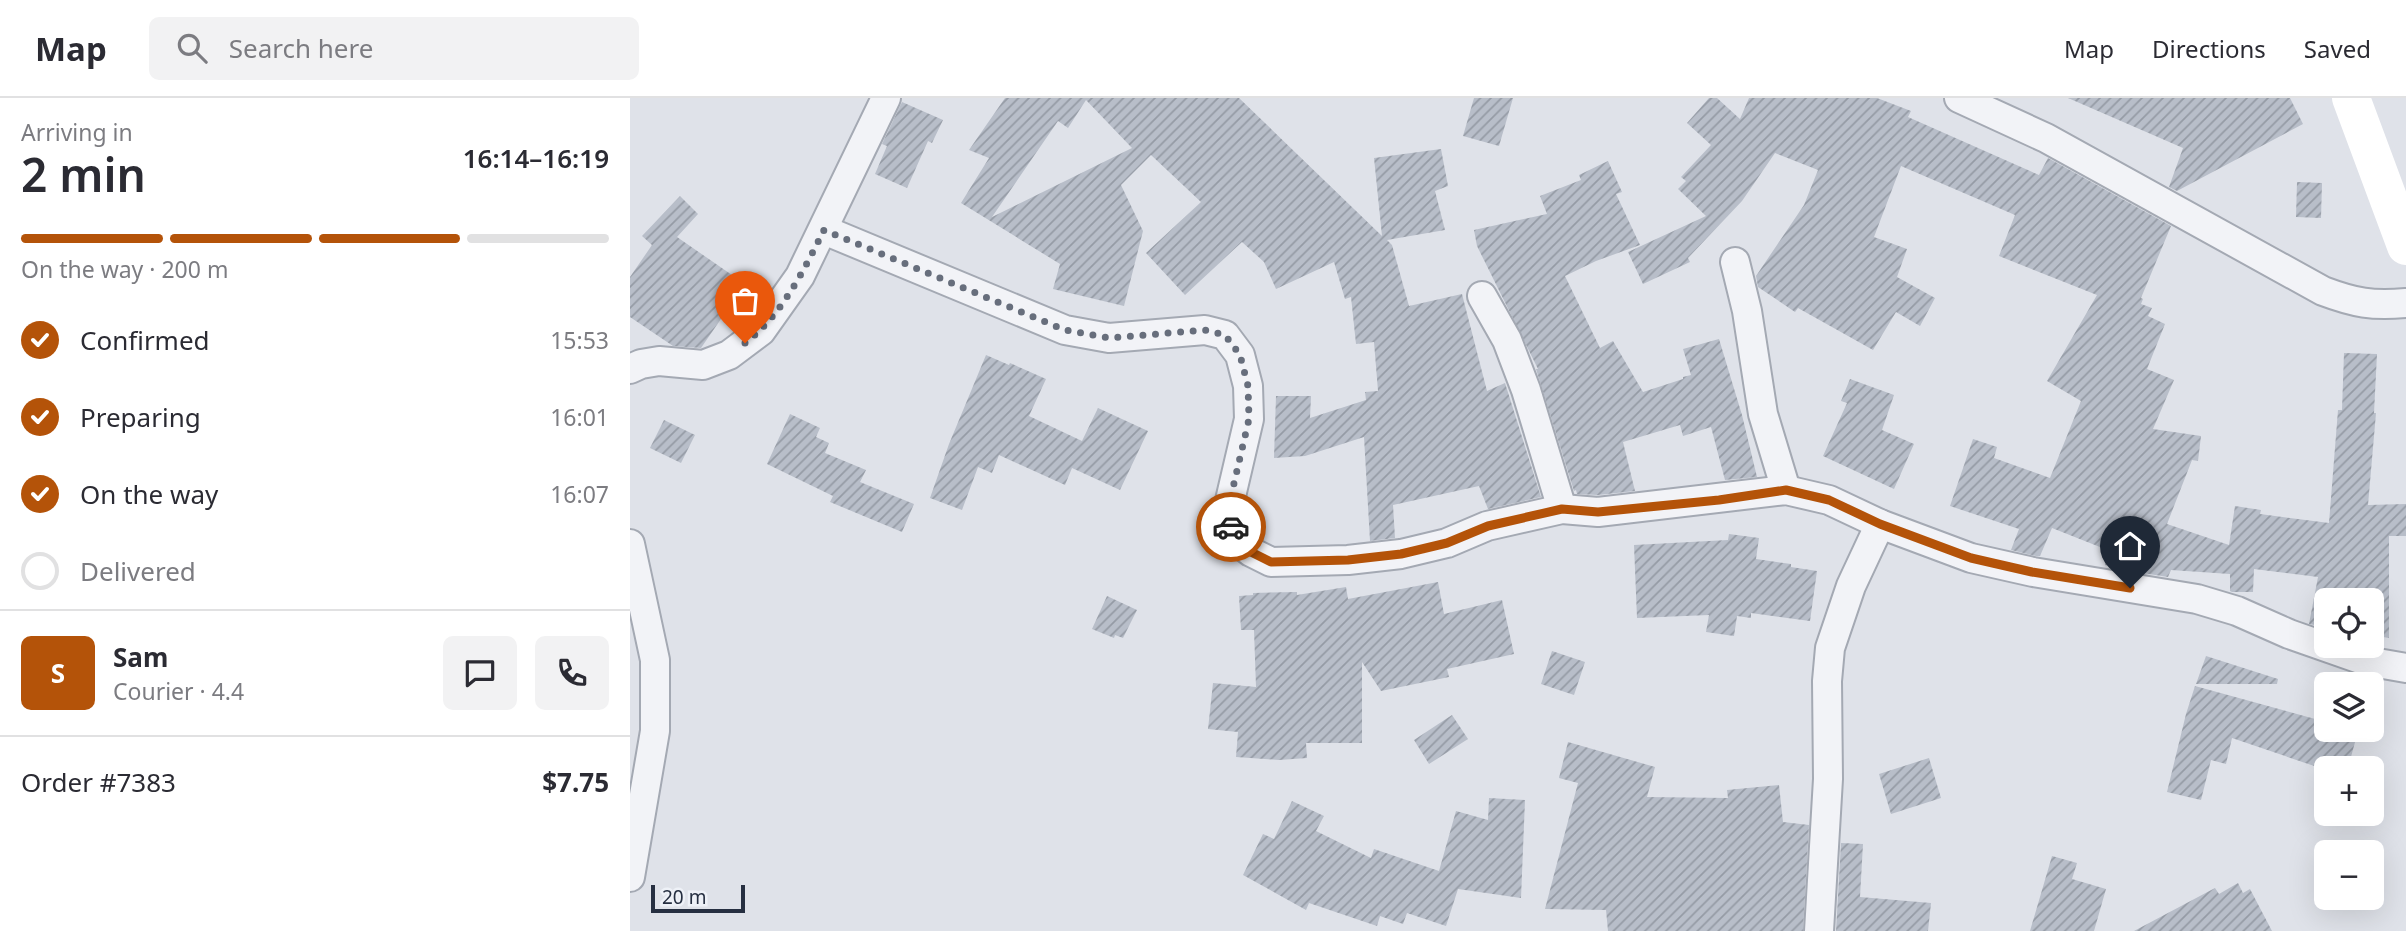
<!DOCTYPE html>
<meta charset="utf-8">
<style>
:root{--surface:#fff;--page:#f2f2f3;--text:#2b2b33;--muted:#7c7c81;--line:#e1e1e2;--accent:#b45309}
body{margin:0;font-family:"Noto Sans",sans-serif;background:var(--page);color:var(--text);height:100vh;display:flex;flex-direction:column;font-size:26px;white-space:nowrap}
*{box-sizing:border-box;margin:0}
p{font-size:23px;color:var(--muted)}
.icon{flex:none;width:38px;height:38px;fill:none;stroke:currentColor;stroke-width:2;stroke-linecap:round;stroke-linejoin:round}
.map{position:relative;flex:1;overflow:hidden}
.panel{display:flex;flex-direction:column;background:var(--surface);width:630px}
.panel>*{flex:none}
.buttons{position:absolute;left:1684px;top:490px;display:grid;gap:14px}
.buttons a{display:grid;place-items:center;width:70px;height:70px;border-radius:10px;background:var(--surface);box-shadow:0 7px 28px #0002;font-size:35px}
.scale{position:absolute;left:21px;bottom:18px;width:94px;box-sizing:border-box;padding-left:7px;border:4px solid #262f41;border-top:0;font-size:19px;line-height:24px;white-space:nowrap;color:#262f41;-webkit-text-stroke:5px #eef1f7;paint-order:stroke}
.pin{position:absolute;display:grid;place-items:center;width:60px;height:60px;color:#fff;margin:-72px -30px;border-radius:50% 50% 50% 0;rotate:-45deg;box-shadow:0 0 7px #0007}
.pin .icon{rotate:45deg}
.courier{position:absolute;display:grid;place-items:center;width:70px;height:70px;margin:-35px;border:5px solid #b45309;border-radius:50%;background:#fff;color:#222;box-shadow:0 2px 9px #0007}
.headline em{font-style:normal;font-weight:600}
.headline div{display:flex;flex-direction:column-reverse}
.headline{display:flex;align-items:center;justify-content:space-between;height:119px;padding:0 21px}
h1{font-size:46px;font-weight:600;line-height:52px}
.bar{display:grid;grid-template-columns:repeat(4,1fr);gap:10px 7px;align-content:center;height:84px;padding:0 21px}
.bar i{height:9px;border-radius:5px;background:var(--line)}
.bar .on{background:var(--accent)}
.bar p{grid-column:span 4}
.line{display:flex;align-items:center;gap:18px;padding:0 21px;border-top:2px solid var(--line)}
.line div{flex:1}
.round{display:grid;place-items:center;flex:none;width:74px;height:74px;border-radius:10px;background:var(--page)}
ol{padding:0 21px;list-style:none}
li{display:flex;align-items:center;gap:21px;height:77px}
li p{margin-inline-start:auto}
li .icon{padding:7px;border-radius:50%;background:var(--accent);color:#fff;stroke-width:4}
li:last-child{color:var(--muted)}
li i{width:38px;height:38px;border:4px solid var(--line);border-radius:50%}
header{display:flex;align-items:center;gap:42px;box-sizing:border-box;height:98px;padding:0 35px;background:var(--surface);border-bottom:2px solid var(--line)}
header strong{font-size:33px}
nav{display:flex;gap:38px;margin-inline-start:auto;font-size:24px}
.search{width:490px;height:63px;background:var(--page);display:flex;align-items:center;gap:18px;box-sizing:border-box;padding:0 24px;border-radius:10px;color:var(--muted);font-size:26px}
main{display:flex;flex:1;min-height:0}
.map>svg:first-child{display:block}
</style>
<header>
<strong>Map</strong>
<div class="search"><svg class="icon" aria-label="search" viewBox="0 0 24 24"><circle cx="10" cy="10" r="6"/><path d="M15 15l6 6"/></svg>Search here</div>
<nav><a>Map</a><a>Directions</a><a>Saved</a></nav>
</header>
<main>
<section class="panel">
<div class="headline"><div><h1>2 min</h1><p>Arriving in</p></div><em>16:14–16:19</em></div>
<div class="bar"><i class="on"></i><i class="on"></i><i class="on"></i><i></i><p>On the way · 200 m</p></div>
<ol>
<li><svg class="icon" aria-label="check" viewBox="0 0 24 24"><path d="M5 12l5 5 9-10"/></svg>Confirmed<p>15:53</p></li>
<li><svg class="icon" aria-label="check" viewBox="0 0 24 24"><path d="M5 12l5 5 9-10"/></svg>Preparing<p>16:01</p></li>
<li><svg class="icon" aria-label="check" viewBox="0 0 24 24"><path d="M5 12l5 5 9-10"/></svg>On the way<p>16:07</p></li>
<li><i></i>Delivered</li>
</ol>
<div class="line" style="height:126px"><b class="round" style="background:var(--accent);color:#fff">S</b><div><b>Sam</b><p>Courier · 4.4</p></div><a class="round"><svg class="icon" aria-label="chat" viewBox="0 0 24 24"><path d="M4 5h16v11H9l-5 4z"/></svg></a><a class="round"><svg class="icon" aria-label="phone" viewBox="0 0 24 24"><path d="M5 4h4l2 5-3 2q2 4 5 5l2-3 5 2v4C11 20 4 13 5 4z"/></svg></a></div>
<div class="line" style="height:91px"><div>Order #7383</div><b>$7.75</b></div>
</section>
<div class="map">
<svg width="1776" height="833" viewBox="0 0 1776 833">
<defs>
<pattern id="building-hatch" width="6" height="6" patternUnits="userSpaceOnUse" patternTransform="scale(1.75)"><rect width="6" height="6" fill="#b8bec9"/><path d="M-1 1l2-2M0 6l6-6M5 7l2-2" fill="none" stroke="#959ba5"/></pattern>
</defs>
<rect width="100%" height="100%" fill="#dfe2e9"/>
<g fill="url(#building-hatch)" fill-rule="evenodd">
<path d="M375,0H609L752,138L744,60L811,51L818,88L805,93L815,132L757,142L762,147L779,208L832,196L857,293L875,285L911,399L858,411L849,388L763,407L765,440L740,443L734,339L675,358L644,360L646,298H681L680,320L736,302L735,294L748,293L744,244L726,246L721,199L715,201L704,164L646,191L634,164L612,144L555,197L516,155L571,104L521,57L491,87L513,133L494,208L423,191L430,166L331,105L359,60L339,52ZM456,2L502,50L362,119L428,23L438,30Z"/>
<polygon points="844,0 883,0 869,48 833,38"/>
<polygon points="1079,0 1087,0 1110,21 1119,0 1247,0 1281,13 1278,19 1409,77 1418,60 1541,128 1511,200 1513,201 1511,206 1522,210 1518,218 1535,226 1517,271 1544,282 1523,331 1571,338 1568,363 1562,362 1537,426 1599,447 1605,408 1631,412 1630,416 1699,425 1708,312 1712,312 1714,255 1747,256 1744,315 1746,315 1738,407 1776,406 1776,438 1759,438 1759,540 1741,537 1741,502 1696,502 1696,529 1679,526 1688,479 1624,471 1623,494 1602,494 1600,493 1600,476 1541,472 1538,479 1487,471 1475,467 1480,453 1422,430 1410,458 1406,458 1381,452 1389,431 1320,408 1343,341 1367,349 1364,360 1420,380 1451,303 1417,283 1467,197 1369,158 1385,117 1271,68 1244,139 1277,151 1267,179 1305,200 1290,228 1266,214 1243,252 1168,210 1165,214 1128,189 1126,178 1174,107 1188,72 1145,55 1112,103 1058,160 1060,164 1013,186 998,154 1076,118 1048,91 1056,83 1051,79 1081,47 1057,25"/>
<polygon points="1438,0 1660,0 1673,26 1547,93 1539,89 1553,50"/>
<polygon points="272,4 313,22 302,45 298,43 277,90 245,76 257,48 252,46"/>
<polygon points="978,63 992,94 986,96 1010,147 966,163 935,178 970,250 983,243 1013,294 1053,281 1053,279 1061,277 1053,251 1089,241 1112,317 1127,379 1095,382 1081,329 1053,338 1050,327 993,344 1005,393 968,397 947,396 946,392 944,393 906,271 908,271 847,148 844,132 917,116 910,98 951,82 949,77"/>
<polygon points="1667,84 1692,85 1691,120 1666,119"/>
<polygon points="50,98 68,116 47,139 115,186 71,250 43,248 0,219 0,179 22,147 12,138"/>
<polygon points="356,257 379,267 380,265 416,281 399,318 452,343 468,310 518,333 490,392 442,370 435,387 369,357 362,375 348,369 332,412 300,400 319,346"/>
<polygon points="1220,281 1264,297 1252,332 1284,346 1264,391 1193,358 1217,305 1211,303"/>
<polygon points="160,316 190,330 186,339 199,345 195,355 236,372 230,384 284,406 272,434 200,404 203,398 137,366"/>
<polygon points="34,322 65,337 51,365 20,350"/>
<polygon points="1099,436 1129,440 1126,461 1161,466 1161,469 1187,473 1180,523 1121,515 1121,520 1107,518 1104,538 1076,534 1079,517 1007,520 1004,447 1098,442"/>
<polygon points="808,484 814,516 872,502 884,556 817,571 819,579 751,593 732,564 732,645 676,645 677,660 649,662 606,659 608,634 578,631 583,585 626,589 624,532 611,532 609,498 623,497 623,495 667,494 667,497 716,489 718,501"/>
<polygon points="477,498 507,512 493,540 485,537 484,540 462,531"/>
<polygon points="922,553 955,564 944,597 911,586"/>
<polygon points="1576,558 1648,581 1647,586 1566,586"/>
<polygon points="1565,588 1696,624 1696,632 1728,633 1718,670 1690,670 1602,640 1596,666 1581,662 1571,702 1537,694 1556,616"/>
<polygon points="822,617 838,641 799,666 784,642"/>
<polygon points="938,644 1025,669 1017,699 1098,700 1097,692 1149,687 1153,724 1179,727 1173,833 978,833 976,812 915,811 948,685 929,680"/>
<polygon points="1299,660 1311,700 1261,716 1249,676"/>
<polygon points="859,700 895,702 891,800 828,791 816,828 777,815 773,826 750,818 747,828 679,805 676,812 613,777 633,736 644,741 662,703 694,718 686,733 741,760 744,751 809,773 826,713 858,722"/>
<polygon points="1211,745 1233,746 1230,799 1301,805 1298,833 1206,833"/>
<polygon points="1422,758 1447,765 1442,781 1476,791 1464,833 1400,833"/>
<polygon points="1608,785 1613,795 1620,791 1642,833 1504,833 1585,790 1589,796"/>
</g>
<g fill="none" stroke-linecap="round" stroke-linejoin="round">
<defs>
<g id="street">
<path d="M1329,0L1416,40L1693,193C1725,205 1742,208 1776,205"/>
<polyline points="194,132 435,232 479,240 575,232 595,237 610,257 618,288 619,321 598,411 603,440 621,454 641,464 718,462 771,456 817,445 857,428 932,411 968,414 1156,392 1199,402 1250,426 1341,460 1403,474 1567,501 1607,513 1659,536 1736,563 1776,570"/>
<polyline points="1105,164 1117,213 1133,316 1156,392"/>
<polyline points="852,198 877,242 896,292 932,411"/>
<polyline points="0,271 11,266 29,263 73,267 99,257 131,233 170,178 256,0"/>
<polyline points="0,446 25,562 25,633 0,779"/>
<polyline points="1189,833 1198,681 1197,583 1200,550 1221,488 1250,426"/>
</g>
</defs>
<use href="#street" stroke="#a4a9b3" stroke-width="32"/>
<use href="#street" stroke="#f2f3f7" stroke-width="28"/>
<polyline stroke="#fff" stroke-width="38" points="1721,0 1776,148"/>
</g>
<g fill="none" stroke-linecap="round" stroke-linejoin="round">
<path stroke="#676e7c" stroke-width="7" stroke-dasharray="0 12.6" d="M115,245C152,217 174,172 194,132L435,232L479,240L575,232L595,237L610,257L618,288L619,321L598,411L601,429"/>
<polyline stroke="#b45309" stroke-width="9" points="601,429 603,440 621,454 641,464 718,462 771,456 817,445 858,428 932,411 968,414 1089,402 1156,392 1199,402 1250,426 1341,460 1402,474 1500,490"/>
</g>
</svg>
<div class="buttons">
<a><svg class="icon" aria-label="locate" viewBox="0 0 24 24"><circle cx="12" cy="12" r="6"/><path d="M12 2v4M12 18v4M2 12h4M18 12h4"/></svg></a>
<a><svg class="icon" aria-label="layers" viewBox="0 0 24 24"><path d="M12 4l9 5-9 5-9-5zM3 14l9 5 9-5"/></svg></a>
<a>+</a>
<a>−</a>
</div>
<div class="scale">20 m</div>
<div class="pin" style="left:115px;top:245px;background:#ea580c"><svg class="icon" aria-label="bag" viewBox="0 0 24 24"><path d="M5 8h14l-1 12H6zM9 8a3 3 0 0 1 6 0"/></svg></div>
<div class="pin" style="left:1500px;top:490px;background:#1f2937"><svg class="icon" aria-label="home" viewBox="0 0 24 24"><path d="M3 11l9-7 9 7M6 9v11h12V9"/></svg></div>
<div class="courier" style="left:601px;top:429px"><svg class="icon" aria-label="car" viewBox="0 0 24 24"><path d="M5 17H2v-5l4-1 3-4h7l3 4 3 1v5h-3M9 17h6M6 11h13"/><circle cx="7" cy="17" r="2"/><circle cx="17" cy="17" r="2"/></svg></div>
</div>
</main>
